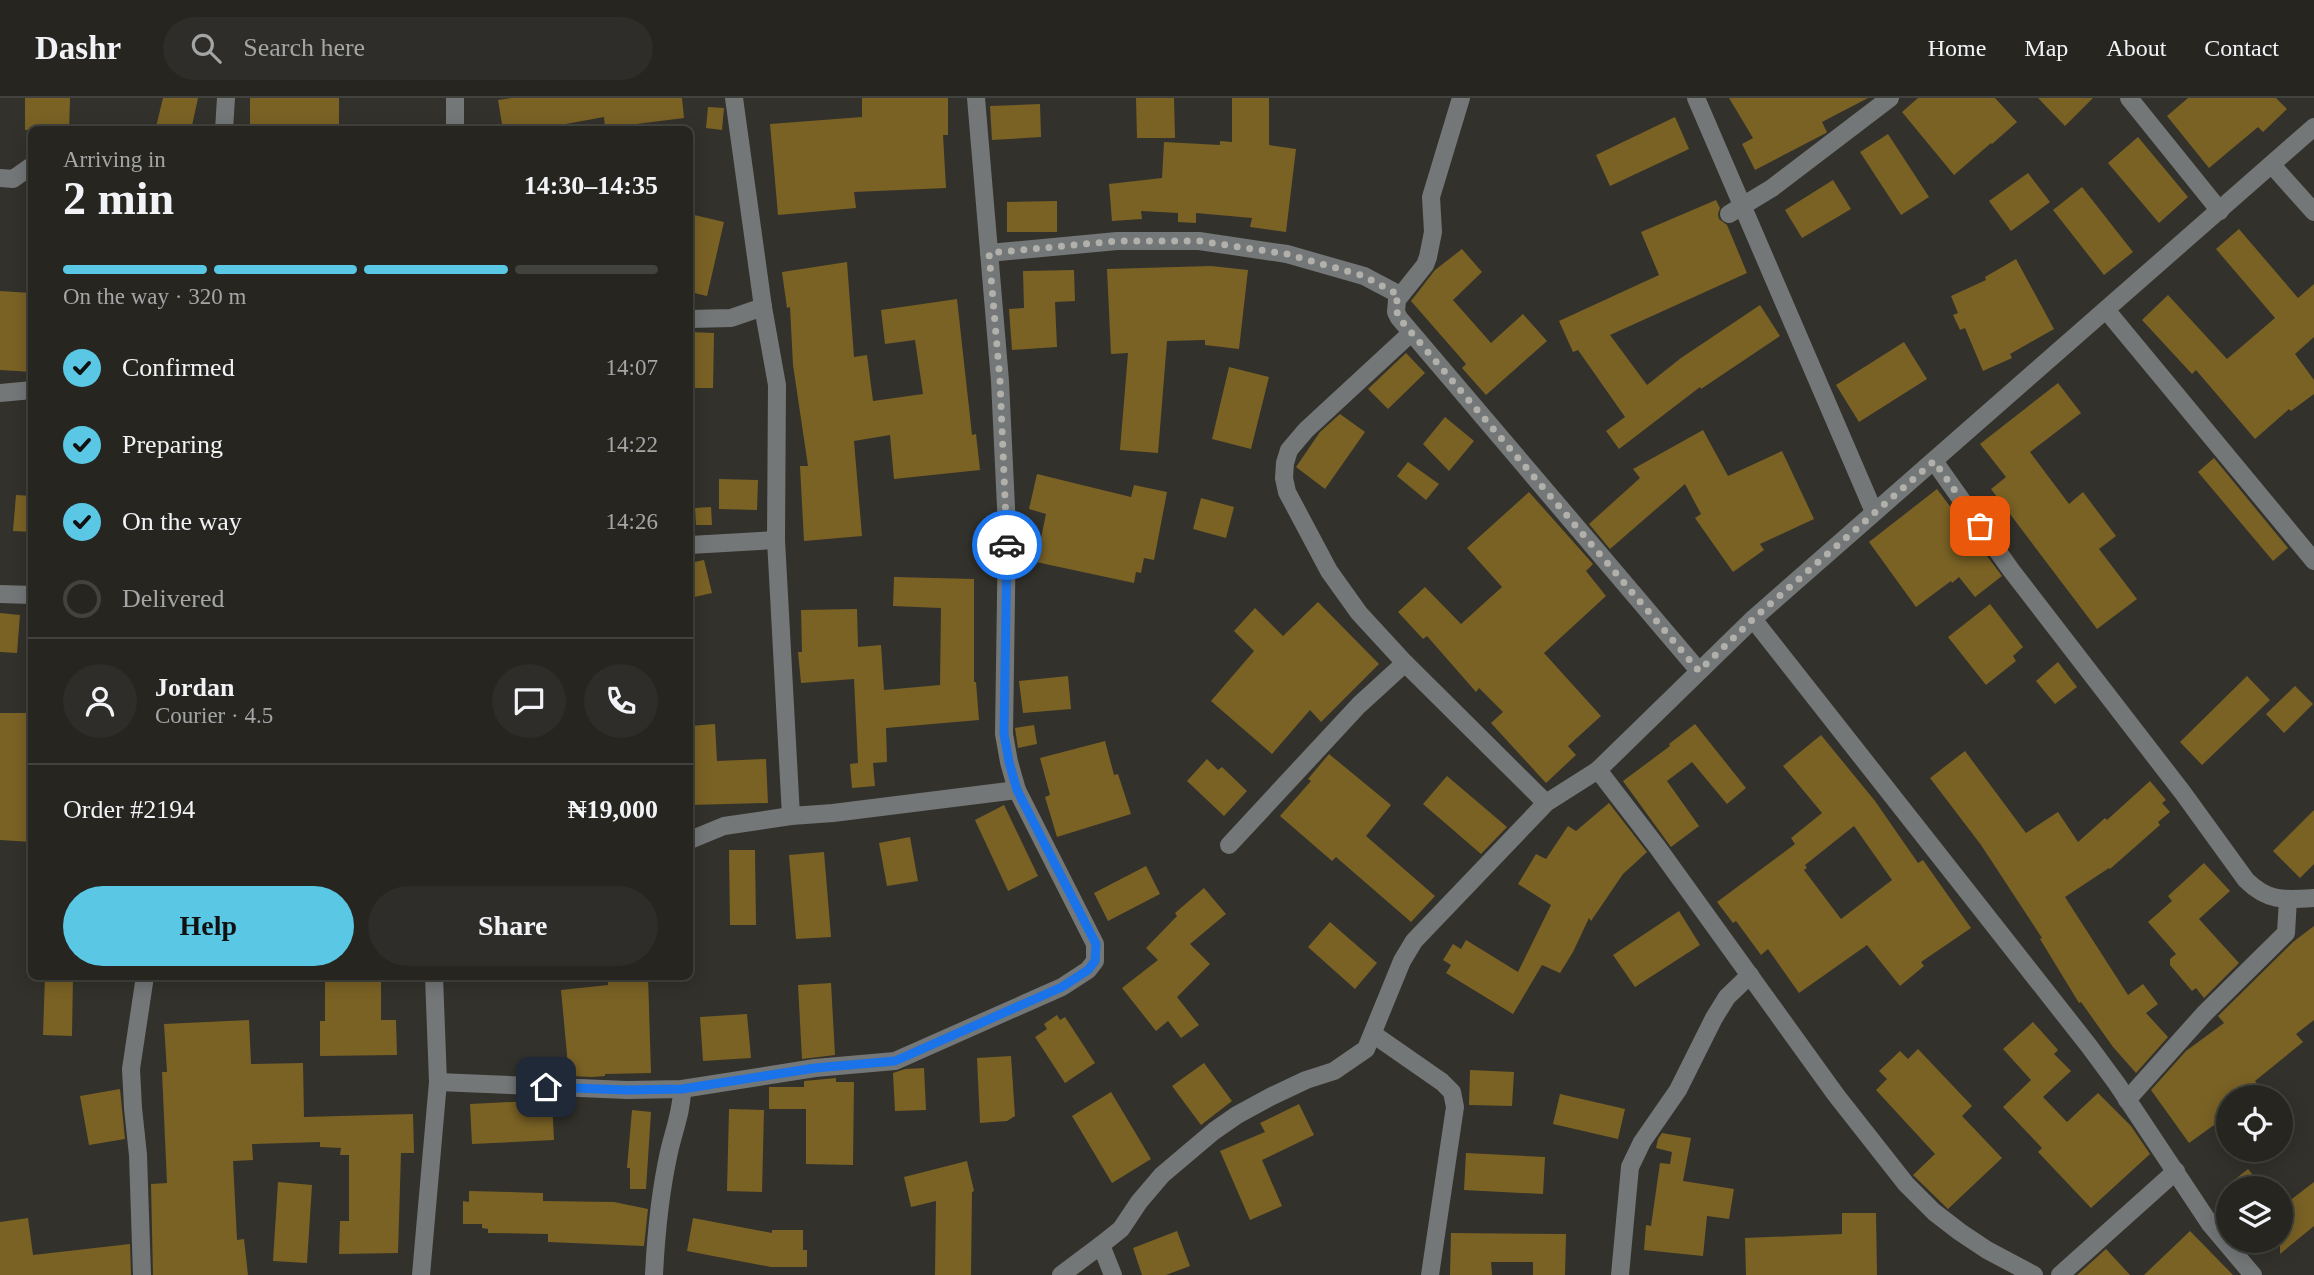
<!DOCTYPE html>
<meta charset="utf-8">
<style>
:root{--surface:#262520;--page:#2e2d29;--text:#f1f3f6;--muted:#a4a5a5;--line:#42423e;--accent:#5ac8e5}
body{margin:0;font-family:Georgia,serif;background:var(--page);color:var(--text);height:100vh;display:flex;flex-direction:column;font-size:26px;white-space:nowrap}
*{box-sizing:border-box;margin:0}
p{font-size:23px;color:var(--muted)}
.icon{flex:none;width:38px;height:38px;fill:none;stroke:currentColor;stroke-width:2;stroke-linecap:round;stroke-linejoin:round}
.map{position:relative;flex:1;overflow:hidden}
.panel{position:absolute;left:28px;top:28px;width:665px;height:854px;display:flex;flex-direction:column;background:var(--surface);border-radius:10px;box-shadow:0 4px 18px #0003,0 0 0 2px var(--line)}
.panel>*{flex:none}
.controls{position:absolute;left:2216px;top:987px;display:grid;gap:14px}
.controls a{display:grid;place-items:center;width:77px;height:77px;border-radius:50%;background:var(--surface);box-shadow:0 4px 18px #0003,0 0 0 2px var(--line);font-size:35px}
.pin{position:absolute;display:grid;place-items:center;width:60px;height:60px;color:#fff;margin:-30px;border-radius:14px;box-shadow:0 4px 10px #0006}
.courier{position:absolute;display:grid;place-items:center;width:70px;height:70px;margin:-35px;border:5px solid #1a73e8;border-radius:50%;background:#fff;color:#222;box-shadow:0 2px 9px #0007}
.headline em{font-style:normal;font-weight:700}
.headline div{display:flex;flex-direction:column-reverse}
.headline{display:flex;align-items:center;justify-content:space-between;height:119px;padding:0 35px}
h1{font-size:46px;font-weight:700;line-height:52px}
.bar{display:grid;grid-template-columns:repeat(4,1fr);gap:10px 7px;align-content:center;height:84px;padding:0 35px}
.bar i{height:9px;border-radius:5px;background:var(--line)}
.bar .selected{background:var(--accent)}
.bar p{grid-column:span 4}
.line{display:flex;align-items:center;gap:18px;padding:0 35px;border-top:2px solid var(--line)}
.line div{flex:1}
.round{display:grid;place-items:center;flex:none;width:74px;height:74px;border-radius:37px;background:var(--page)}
ol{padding:0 35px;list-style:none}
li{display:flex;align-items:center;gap:21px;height:77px}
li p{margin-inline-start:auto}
li .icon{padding:7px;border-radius:50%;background:var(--accent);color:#111;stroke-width:4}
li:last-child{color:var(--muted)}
li i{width:38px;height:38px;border:4px solid var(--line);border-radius:50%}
.primary-button{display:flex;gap:14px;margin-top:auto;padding:14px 35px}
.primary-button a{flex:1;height:80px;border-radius:42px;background:var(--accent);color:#111;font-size:28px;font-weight:700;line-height:80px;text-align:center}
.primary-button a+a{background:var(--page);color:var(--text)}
header{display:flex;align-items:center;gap:42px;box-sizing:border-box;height:98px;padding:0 35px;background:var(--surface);border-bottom:2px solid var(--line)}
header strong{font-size:33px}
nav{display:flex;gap:38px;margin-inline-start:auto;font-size:24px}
.search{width:490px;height:63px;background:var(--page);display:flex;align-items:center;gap:18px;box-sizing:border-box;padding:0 24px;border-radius:38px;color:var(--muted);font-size:26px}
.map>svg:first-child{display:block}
</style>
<header>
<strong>Dashr</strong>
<div class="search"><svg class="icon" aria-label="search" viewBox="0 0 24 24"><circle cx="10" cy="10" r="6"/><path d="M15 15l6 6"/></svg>Search here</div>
<nav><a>Home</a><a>Map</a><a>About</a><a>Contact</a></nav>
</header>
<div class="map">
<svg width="2314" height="1177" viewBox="0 0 2314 1177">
<rect width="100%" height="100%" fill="#33312b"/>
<g fill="#7a6225" fill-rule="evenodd">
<polygon points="25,0 70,0 69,32 25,32"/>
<polygon points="163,0 198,0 191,32 156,29"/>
<rect x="250" y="0" width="89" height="32"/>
<polygon points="512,0 682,0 684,20 605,30 604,19 533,32 503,32 498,2"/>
<polygon points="862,0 948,0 948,37 943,37 946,90 854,94 856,110 778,117 770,26 862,19"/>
<polygon points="1136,0 1174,0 1175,40 1137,40"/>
<polygon points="1232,0 1269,0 1269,47 1296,51 1286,134 1250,129 1252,120 1196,115 1196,125 1178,124 1178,115 1141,113 1142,121 1112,123 1109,86 1162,80 1164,44 1220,47 1220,43 1232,44"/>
<polygon points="1729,0 1868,0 1822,24 1827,34 1826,35 1755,72 1742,46 1753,40"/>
<polygon points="1918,0 1995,0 2017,24 1992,46 1991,45 1954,77 1902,14"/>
<polygon points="2038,0 2093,0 2065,28"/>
<polygon points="2188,0 2276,0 2287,11 2263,34 2258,29 2209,70 2167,18"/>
<polygon points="1040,6 1041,39 992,42 990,8"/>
<polygon points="708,9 724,10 722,32 706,30"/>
<polygon points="1675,19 1689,51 1610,88 1596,57"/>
<polygon points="1888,36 1929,99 1901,117 1860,54"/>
<polygon points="2138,39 2188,99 2159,125 2108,65"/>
<polygon points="2028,75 2050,104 2011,133 1989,103"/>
<polygon points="1833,82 1851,111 1802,140 1785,112"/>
<polygon points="2082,89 2133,154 2104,177 2053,112"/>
<polygon points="1716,102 1720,110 1718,116 1719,121 1727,127 1747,175 1610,237 1647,287 1681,260 1760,207 1780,238 1701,291 1700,289 1619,351 1606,333 1625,319 1578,252 1573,254 1559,223 1659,177 1641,134"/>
<polygon points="1057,103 1057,134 1007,134 1007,104"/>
<polygon points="690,116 724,124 707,198 690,194"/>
<polygon points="2239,131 2298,200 2314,186 2314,239 2295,256 2314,282 2314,296 2291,313 2289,311 2255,341 2196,272 2192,276 2142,222 2168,197 2227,261 2275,220 2216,151"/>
<polygon points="1462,151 1482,174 1453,202 1491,245 1523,216 1547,243 1486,297 1462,270 1466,266 1411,203 1435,172"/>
<polygon points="2016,161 2054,231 2010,256 2012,260 1983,273 1965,230 1960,232 1953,217 1958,215 1951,198 1986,182 1985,179"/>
<polygon points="847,164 854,259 867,257 873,303 923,296 915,242 885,246 881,212 957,201 972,337 976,336 980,372 894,381 890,337 854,343 862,438 804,443 800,368 808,368 793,267 790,209 787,210 782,174"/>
<polygon points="1211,168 1248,172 1239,251 1205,247 1205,242 1167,243 1158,355 1120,352 1128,255 1111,256 1107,171"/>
<polygon points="1074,172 1075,203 1055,204 1057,249 1012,252 1009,211 1024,210 1023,173"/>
<polygon points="0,193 32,195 32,274 0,272"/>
<polygon points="690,234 714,235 713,290 690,290"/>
<polygon points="1904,244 1927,281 1859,324 1836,287"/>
<polygon points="1406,255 1425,275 1388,311 1368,291"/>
<polygon points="1229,269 1269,279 1251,351 1212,341"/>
<polygon points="2058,285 2081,315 2030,354 2069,406 2083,394 2116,438 2099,451 2137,501 2097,531 1991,391 2006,379 1980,346"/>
<polygon points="1340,316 1365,334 1325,391 1296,369 1320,334"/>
<polygon points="1445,319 1474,343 1449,373 1423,346"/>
<polygon points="1703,332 1728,378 1782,353 1814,421 1760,446 1764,452 1733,474 1695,420 1701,416 1685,386 1610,451 1589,426 1640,380 1633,371"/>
<polygon points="2214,360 2288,450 2273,463 2198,374"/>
<polygon points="1408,364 1439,386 1426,402 1397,378"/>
<polygon points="1037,376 1131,399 1134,387 1167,394 1154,462 1144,460 1141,475 1136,474 1134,485 1036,464 1046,416 1029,411"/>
<polygon points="719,381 758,382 757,412 719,411"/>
<polygon points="1937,391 2002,478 1975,499 1959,479 1952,485 1951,483 1916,509 1869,444"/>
<polygon points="1529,394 1593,466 1586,473 1606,498 1544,555 1601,618 1568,648 1576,657 1546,685 1491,625 1503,614 1479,590 1476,594 1427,538 1423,541 1398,514 1425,489 1461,526 1502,489 1467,450"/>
<polygon points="16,397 32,398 32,434 13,433"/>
<polygon points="1201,400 1234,409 1226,440 1193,431"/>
<polygon points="711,409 712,427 696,427 695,410"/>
<polygon points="704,462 712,495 690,500 690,465"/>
<polygon points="894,479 974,481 974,584 976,584 979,622 886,630 887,664 873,665 875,688 852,690 850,666 858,665 854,581 801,585 798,554 802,554 801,512 857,511 858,549 881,547 884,592 940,587 941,510 893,508"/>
<polygon points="1318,504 1379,566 1321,624 1310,612 1272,656 1211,603 1254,553 1234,533 1255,510 1283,538"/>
<polygon points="1990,506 2023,549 2013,558 2016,563 1986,587 1948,539"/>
<polygon points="0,515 20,517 17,555 0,554"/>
<polygon points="2058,564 2077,589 2055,606 2036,583"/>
<polygon points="1068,578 1071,611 1023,615 1019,583"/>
<polygon points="2247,578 2270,602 2202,667 2180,644"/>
<polygon points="2295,588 2313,606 2284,635 2266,616"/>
<polygon points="0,615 32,615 32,744 0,742"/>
<polygon points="715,626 717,663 766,661 768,705 690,707 690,628"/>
<polygon points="1695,626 1746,690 1727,706 1692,664 1667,683 1699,728 1671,749 1623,683 1670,648 1669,646"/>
<polygon points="1034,627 1037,646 1018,650 1015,630"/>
<path d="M1821,637L1875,703L1918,765L1923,762L1971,830L1921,864L1924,868L1900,888L1867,847L1799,895L1768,851L1761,857L1736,823L1733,825L1717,804L1795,746L1791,740L1822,715L1783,668ZM1854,728L1892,782L1841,821L1804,772L1807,770L1805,767Z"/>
<polygon points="1105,643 1114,677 1118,676 1131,716 1057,739 1045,699 1050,697 1040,660"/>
<polygon points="1965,653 2026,735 2058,714 2078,744 2105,720 2107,722 2150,683 2166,702 2162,705 2170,714 2158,724 2160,727 2110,771 2109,770 2065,799 2128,897 2143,886 2158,906 2146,915 2168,939 2136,975 2113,949 2081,904 2079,905 2040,841 2042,840 1981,747 1930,680"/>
<polygon points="1329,656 1391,707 1366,738 1435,798 1411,824 1336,759 1332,763 1280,718 1311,683 1308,681"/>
<polygon points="1207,661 1218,672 1222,669 1247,693 1224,718 1187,683"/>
<polygon points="1447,678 1507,729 1481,756 1423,706"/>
<polygon points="1609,705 1647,754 1623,776 1591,823 1589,820 1573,854 1560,875 1542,867 1513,916 1446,875 1451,867 1443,862 1453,846 1461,851 1466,842 1518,874 1551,807 1518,786 1536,756 1546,761 1568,728 1576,733"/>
<polygon points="1004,707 1038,778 1008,793 975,722"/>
<polygon points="2314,712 2314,766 2300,780 2273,753"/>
<polygon points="910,739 918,783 887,788 879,745"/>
<polygon points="729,752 755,752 756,827 730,827"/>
<polygon points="824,754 831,839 796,841 789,757"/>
<polygon points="2204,765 2230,793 2199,821 2239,865 2204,900 2196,890 2192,893 2170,867 2170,861 2176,856 2148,824 2172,803 2168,798"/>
<polygon points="1146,768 1160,796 1108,823 1094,795"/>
<polygon points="1204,790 1226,816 1190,846 1210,866 1177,899 1199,927 1181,940 1168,923 1156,933 1122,890 1158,862 1146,850 1177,818 1175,815"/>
<polygon points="1679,813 1700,847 1635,889 1613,857"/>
<polygon points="1330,824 1377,865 1355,891 1308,849"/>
<polygon points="2314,828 2314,922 2296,936 2303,944 2255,983 2267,999 2228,999 2228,1017 2189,1045 2151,992 2186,953 2224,925 2218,918 2293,844"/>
<polygon points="45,878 73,878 72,938 43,937"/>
<polygon points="608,878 648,878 651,975 605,976 605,978 592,979 569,978 561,892 608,887"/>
<polygon points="381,883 381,922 396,922 397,957 320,958 320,923 325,923 325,884"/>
<polygon points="831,885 835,957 802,961 798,887"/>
<polygon points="747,916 751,960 703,963 700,919"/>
<polygon points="1057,917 1060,922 1065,919 1095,965 1065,985 1035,939 1047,931 1044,926"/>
<polygon points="249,922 251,966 303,965 304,1019 413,1016 414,1055 401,1055 398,1155 339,1156 340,1123 349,1123 349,1057 340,1057 341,1050 320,1049 320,1044 252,1046 253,1062 233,1063 237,1142 244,1141 248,1177 153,1177 151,1086 167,1085 162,974 167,974 164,926"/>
<polygon points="2033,924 2058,952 2054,956 2071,973 2043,999 2067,1024 2098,995 2131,1028 2150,1056 2091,1110 2038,1054 2042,1050 2003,1009 2031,982 2003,951"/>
<polygon points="1918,951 1972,1008 1962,1018 2002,1060 1948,1111 1913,1077 1935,1056 1876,992 1887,981 1879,973 1900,953 1908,961"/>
<polygon points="1011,958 1015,1018 1007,1023 980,1025 977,960"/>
<polygon points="1204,965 1232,1003 1201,1027 1172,988"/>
<polygon points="924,970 926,1012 895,1013 893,975 905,971"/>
<polygon points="1470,972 1514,974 1512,1008 1469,1007"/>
<polygon points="836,980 836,984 854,984 853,1067 806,1066 806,1011 769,1011 769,989 804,989 804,983"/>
<polygon points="120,991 125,1041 89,1047 80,998"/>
<polygon points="1111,994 1151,1061 1112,1085 1072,1018"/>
<polygon points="1560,996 1625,1011 1618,1041 1553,1026"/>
<polygon points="552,1002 554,1042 472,1046 470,1006"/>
<polygon points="1299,1006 1314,1037 1262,1062 1282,1108 1250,1122 1220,1053 1265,1034 1260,1025"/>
<polygon points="729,1011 764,1012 762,1094 727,1093"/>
<polygon points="632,1012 651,1014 646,1091 630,1091 630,1070 627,1070"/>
<polygon points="1662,1035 1691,1040 1683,1083 1734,1091 1729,1121 1707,1118 1703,1158 1644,1152 1646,1127 1651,1128 1660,1065 1670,1066 1672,1054 1656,1050 1658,1041"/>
<polygon points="1466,1055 1545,1059 1543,1096 1464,1092"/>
<polygon points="967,1063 974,1093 972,1094 971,1177 935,1177 936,1103 911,1109 904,1079"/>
<polygon points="2248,1071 2264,1090 2224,1090"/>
<polygon points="278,1084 312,1087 307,1165 273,1163"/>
<polygon points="2314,1084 2314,1128 2280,1156 2280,1110"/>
<polygon points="469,1093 543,1095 543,1103 614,1104 648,1111 644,1148 548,1144 548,1136 488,1135 488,1131 482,1130 482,1126 463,1126 463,1103 469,1104"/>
<polygon points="1842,1115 1876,1115 1877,1177 1746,1177 1745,1140 1842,1136"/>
<polygon points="28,1120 33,1157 130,1146 131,1177 0,1177 0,1124"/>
<polygon points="693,1120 772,1135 772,1132 803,1132 803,1152 807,1152 807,1169 771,1169 687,1153"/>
<polygon points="1177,1133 1190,1168 1166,1177 1142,1177 1133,1150"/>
<polygon points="2190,1133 2233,1177 2144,1177"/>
<polygon points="1451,1135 1566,1136 1565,1177 1533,1177 1533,1164 1491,1164 1492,1177 1450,1177"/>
<polygon points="2106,1151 2130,1177 2077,1177"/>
</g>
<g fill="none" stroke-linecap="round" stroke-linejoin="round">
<g stroke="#737778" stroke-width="18">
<polyline points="1461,0 1431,99 1433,134 1428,159 1425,167 1397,202 1396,214 1399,220 1699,573"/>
<polyline points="1696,0 1874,414"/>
<polyline points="2129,0 2220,113"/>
<polyline points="224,32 226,0"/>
<polyline points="455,32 455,0"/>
<polyline points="2272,67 2314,114"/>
<polyline points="0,80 13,81 30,69"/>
<polyline points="1729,116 1772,90 1890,0"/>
<polyline points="989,155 1117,143 1199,143 1287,156 1364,178 1400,197"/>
<polyline points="2107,213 2314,463"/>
<polyline points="690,221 731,220 763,209"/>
<polyline points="1411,235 1306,332 1289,352 1285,365 1284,380 1287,394 1329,473 1359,515 1405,565 1546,705"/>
<polyline points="0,295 32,292"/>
<path d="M1934,363L2011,472L2183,695L2246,782C2268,804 2285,802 2314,800"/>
<polyline points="776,442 791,718"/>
<polyline points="690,447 776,442 777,287 763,209 734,0"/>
<polyline points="0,496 32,497"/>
<polyline points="1753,521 2089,948 2117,986 2210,1126 2253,1177"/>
<polyline points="1598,672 1658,750 1836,997 1906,1086 1934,1114 1960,1134 1987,1152 2034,1177"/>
<polyline points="690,742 724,728 791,718 833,715 1017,692"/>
<polyline points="1229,747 1359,607 1405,565"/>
<polyline points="1373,936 1442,984 1452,994 1455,1009 1430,1177"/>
<polyline points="438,984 627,992 682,991 815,970 895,963 1062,889 1088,872 1095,863 1095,846 1017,692 1009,664 1004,636 1007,430 1000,283 976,0"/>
<polyline points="2127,1002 2204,916 2286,835 2288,801"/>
<polyline points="142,1177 138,1057 133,1010 131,971 145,878"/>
<polyline points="421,1177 438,984 434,878"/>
<path d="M654,1177C656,1135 660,1095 669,1054C674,1032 682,1013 682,991"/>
<polyline points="1061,1177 1101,1147"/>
<polyline points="1113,1177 1101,1147 1121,1131 1139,1104 1162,1077 1214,1033 1237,1017 1272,998 1306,982 1334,973 1366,951 1402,863 1414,843 1546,705 1598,672 1753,521 2314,29"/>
<polyline points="1620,1177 1630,1069 1642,1044 1678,992 1714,920 1727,899 1750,877"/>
<polyline points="2060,1177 2176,1073"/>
</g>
</g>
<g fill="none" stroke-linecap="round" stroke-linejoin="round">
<polyline stroke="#b1b0ab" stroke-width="7" stroke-dasharray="0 12.6" points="1007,447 1000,283 989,155 1117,143 1199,143 1287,156 1364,178 1399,197 1395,208 1399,220 1699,573 1753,521 1934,363 1980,428"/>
<polyline stroke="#1a73e8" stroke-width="9" points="546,989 627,992 682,991 815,970 895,963 1062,889 1088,872 1095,863 1096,846 1017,692 1009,664 1004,636 1007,447"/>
</g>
</svg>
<div class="controls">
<a><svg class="icon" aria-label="locate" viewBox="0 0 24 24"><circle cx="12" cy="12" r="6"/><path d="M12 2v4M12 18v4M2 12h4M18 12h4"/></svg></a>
<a><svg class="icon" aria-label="layers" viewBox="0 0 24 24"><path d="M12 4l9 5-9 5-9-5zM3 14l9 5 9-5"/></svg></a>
</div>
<div class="pin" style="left:1980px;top:428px;background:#ea580c"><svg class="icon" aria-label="bag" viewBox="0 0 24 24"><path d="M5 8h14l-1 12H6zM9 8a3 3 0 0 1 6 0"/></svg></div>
<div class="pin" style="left:546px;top:989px;background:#1f2937"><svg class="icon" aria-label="home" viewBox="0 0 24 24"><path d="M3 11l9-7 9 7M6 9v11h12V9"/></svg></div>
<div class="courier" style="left:1007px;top:447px"><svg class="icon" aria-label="car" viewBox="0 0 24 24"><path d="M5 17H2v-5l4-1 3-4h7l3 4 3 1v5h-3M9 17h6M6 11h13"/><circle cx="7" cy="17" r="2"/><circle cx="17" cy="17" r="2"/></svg></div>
<section class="panel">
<div class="headline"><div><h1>2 min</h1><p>Arriving in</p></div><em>14:30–14:35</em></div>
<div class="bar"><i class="selected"></i><i class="selected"></i><i class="selected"></i><i></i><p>On the way · 320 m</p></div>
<ol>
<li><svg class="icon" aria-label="check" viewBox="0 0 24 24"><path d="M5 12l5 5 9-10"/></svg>Confirmed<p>14:07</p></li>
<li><svg class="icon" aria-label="check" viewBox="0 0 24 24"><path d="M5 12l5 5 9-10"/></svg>Preparing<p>14:22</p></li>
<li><svg class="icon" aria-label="check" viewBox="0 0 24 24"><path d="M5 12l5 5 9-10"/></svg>On the way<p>14:26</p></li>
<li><i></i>Delivered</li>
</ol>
<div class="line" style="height:126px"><a class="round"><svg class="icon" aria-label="person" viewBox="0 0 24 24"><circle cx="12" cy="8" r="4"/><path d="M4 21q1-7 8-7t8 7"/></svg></a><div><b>Jordan</b><p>Courier · 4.5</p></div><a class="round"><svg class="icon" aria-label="chat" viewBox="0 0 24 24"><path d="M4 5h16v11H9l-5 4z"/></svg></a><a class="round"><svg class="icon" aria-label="phone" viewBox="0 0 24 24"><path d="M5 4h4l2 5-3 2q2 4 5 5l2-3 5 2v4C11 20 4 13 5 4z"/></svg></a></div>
<div class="line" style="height:91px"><div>Order #2194</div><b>₦19,000</b></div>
<div class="primary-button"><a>Help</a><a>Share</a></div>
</section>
</div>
